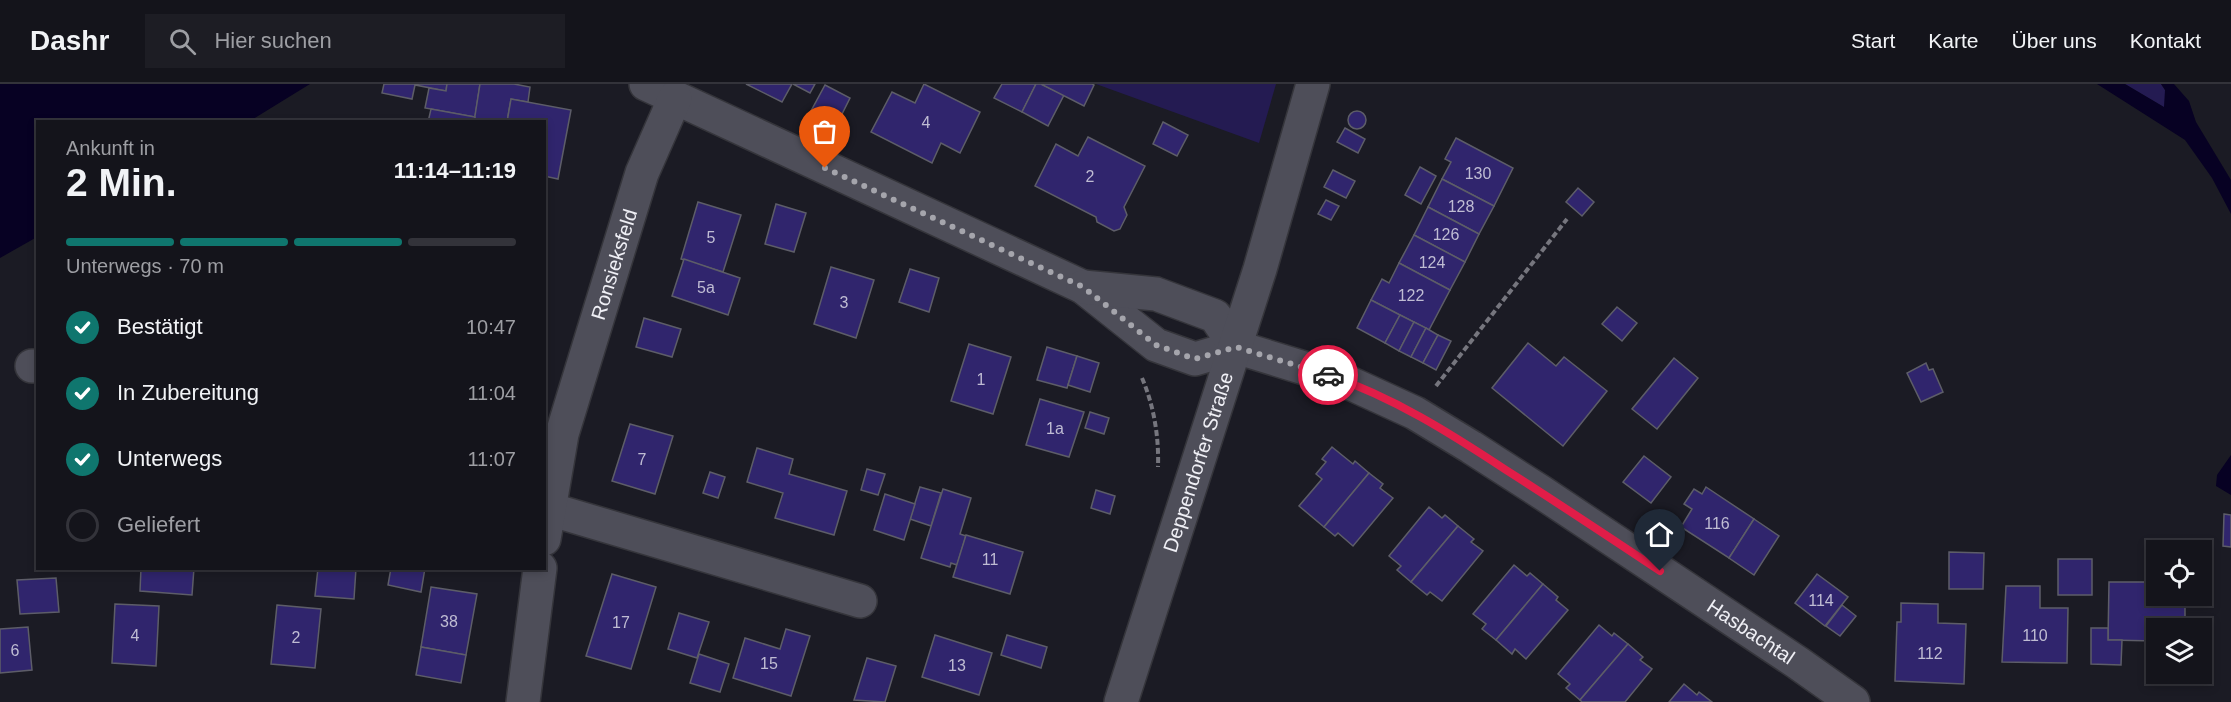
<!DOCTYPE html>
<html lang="de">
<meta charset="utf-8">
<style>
:root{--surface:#14141b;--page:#1d1d24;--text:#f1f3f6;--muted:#9d9ea3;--line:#33333a;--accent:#0f766e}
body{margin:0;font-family:Arial,sans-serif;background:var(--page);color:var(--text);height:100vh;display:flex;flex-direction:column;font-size:22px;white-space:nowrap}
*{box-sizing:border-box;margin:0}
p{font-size:20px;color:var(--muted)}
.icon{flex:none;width:33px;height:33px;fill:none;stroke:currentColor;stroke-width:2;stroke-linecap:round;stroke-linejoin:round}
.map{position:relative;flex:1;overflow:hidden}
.drawer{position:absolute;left:36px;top:36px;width:510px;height:450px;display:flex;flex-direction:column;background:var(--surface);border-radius:0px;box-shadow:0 3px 9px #0003,0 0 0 2px var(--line)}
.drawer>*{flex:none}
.buttons{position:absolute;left:2146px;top:456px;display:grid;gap:12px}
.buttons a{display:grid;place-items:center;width:66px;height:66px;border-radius:0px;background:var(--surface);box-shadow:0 3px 9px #0003,0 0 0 2px var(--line);font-size:30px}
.pin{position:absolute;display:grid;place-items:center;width:51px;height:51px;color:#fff;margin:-62px -26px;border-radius:50% 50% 50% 0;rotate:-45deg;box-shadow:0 0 6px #0007}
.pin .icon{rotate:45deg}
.courier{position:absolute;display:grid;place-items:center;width:60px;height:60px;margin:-30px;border:4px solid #e11d48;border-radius:50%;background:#fff;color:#222;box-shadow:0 2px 8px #0007}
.headline em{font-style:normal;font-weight:600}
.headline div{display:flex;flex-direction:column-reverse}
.headline{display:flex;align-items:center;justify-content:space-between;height:102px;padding:0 30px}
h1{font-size:39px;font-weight:600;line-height:45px}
.bar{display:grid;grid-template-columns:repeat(4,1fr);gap:9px 6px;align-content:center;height:72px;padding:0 30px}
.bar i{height:8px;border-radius:4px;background:var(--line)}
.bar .on{background:var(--accent)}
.bar p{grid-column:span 4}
ol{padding:0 30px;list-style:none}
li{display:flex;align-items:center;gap:18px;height:66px}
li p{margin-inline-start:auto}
li .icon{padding:6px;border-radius:50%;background:var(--accent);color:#fff;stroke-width:4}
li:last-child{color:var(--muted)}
li i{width:33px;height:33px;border:3px solid var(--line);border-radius:50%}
header{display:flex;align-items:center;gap:36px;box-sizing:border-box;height:84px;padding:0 30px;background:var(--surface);border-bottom:2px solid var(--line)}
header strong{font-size:28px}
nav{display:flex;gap:33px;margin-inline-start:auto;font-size:21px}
.search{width:420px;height:54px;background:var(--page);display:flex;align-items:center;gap:15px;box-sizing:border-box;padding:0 21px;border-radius:0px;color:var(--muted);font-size:22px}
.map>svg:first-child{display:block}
</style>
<header>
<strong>Dashr</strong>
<div class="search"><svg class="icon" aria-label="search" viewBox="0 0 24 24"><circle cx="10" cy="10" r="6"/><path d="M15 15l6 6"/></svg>Hier suchen</div>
<nav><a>Start</a><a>Karte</a><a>Über uns</a><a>Kontakt</a></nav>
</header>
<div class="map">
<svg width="2231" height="618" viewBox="0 0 2231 618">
<rect width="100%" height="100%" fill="#1b1b24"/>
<g fill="#241b52">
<polygon points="1096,0 1276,0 1259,59"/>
<polygon points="2125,0 2161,0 2165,6 2165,24"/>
</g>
<g fill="#070123">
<polygon points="0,0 310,0 250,37 38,38 37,153 0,174"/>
<polygon points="2097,0 2125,0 2164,23 2165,6 2161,0 2174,0 2189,17 2196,38 2231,96 2231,130 2212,94 2185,56"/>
<polygon points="2231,371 2231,411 2216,402 2217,391"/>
</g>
<g fill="#30256d" stroke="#5d5d68" stroke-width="1.5">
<polygon points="384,0 447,0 446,7 415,1 412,15 382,9"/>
<polygon points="447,0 480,0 475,33 425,24 429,4 446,7"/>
<polygon points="480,0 514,0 530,3 528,18 511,15 507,38 474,38"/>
<polygon points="746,0 792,0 782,18"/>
<polygon points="793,0 815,0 810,9"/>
<polygon points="924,0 980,28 960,69 941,59 932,79 871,48 892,8 915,19"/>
<polygon points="1002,0 1036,0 1022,28 994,14"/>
<polygon points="1036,0 1041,0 1064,11 1048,42 1022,28"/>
<polygon points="1041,0 1092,0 1094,1 1084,22"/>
<polygon points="825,1 850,14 837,40 811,27"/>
<polygon points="511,15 571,26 558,95 544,92 544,38 507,38"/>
<polygon points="431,25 475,33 474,38 428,38"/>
<circle cx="1357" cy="36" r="9"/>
<polygon points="1163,38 1188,51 1177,72 1153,60"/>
<polygon points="1345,44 1365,55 1358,69 1337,58"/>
<polygon points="1088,53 1145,82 1124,123 1127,131 1120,145 1114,147 1097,138 1096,133 1035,102 1056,60 1078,72"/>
<polygon points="1456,54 1513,84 1494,122 1442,95 1451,78 1445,75"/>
<polygon points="1420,83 1436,92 1421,120 1405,111"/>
<polygon points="1333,86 1355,97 1346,114 1324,103"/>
<polygon points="1442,95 1494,122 1479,150 1428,123"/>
<polygon points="1578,104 1594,118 1582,132 1566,118"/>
<polygon points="1326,116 1339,122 1331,136 1318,130"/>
<polygon points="698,118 741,131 723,188 681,175"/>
<polygon points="776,120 806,129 794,168 765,160"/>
<polygon points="1428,123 1479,150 1465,178 1414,151"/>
<polygon points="1414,151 1465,178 1450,206 1399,179"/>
<polygon points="684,175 740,194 728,231 672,212"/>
<polygon points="1399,179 1450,206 1429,246 1371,216 1382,195 1389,199"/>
<polygon points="831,183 874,196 856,254 814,240"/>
<polygon points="910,185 939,194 929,228 899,218"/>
<polygon points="1371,216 1400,231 1385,259 1357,244"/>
<polygon points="1617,223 1637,239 1622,257 1602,240"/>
<polygon points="1400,231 1414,238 1399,267 1385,259"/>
<polygon points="644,234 681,245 672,273 636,263"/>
<polygon points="1414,238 1426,244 1411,273 1399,267"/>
<polygon points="1426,244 1438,251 1423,279 1411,273"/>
<polygon points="1438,251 1451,257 1436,286 1423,279"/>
<polygon points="1528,259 1556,282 1564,273 1607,307 1563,362 1492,304"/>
<polygon points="969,260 1011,273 993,330 951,317"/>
<polygon points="1047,263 1077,272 1067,304 1037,296"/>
<polygon points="1077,272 1099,279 1090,308 1068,301"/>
<polygon points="1674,274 1698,294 1657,345 1632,325"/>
<polygon points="1926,279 1929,286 1933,285 1943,308 1921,318 1907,289"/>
<polygon points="1040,315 1084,328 1069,373 1026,361"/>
<polygon points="1090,328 1109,334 1104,350 1085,344"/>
<polygon points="630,340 673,352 655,410 612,397"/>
<polygon points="1332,363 1353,380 1355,377 1369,389 1324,443 1299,422 1322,395 1316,390 1326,378 1322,375"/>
<polygon points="757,364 793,375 789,390 847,407 834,451 775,434 783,409 747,398"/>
<polygon points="1644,372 1671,393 1651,419 1623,398"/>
<polygon points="867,385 885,390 878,411 861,406"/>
<polygon points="710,388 725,393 718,414 703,409"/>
<polygon points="1369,389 1383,400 1380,404 1393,414 1353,462 1338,449 1335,452 1324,443"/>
<polygon points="920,403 941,409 931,442 910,435"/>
<polygon points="1706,403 1754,435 1729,474 1681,443 1692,425 1684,420 1694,405 1702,410"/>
<polygon points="943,405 971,414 960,450 966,452 957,481 951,479 950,483 921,474"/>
<polygon points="1096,406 1115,412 1110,430 1091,424"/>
<polygon points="885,410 915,420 904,456 874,446"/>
<polygon points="1429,423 1442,434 1445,431 1458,442 1411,498 1397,486 1401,482 1389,472"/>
<polygon points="2224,430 2231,431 2231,463 2223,462"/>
<polygon points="1754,435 1779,452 1754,491 1729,474"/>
<polygon points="1458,442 1474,455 1471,458 1483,467 1442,517 1430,508 1427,511 1411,498"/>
<polygon points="966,451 1023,468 1010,510 953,493"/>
<polygon points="1949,468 1984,469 1983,505 1949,505"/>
<rect x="2058" y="475" width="34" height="36"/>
<polygon points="1514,481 1527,492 1530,489 1543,500 1496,556 1482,545 1486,540 1473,530"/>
<polygon points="141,484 194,484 192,511 140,507"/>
<polygon points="318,484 356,484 354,515 315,512"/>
<polygon points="391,484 425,484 421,508 388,501"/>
<polygon points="2155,485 2157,485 2157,512 2185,512 2185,544 2157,544 2157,557 2108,556 2109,498 2154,498"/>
<polygon points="612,490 656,503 631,585 586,572"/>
<polygon points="1817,490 1848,513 1825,542 1795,519"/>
<polygon points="56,494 59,528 20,530 17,496"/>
<polygon points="1543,500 1558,513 1556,516 1568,526 1526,575 1515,565 1512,570 1496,556"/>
<polygon points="2006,502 2040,502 2040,524 2068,524 2067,579 2002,578"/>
<polygon points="431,503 477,510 466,571 421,563"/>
<polygon points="1901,519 1938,520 1938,539 1966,540 1964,600 1895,597 1897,538 1901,538"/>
<polygon points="115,520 159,522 156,582 112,579"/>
<polygon points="277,521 321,525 315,584 271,580"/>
<polygon points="1842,521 1856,532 1840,552 1826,542"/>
<polygon points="679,529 709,538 697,574 668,565"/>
<polygon points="1599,541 1612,552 1614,549 1628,560 1580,616 1566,604 1570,600 1558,590"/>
<polygon points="28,543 32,586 0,589 0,545"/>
<polygon points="2091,544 2108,544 2108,556 2122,556 2121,581 2091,580"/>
<polygon points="786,545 810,552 791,612 733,594 745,554 780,565"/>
<polygon points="935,551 992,569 979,611 922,593"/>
<polygon points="1007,551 1047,563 1041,584 1001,571"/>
<polygon points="1628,560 1643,573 1640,576 1652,585 1625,618 1582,618 1580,616"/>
<polygon points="421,563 466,571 461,599 416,591"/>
<polygon points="699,570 729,580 720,608 690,599"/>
<polygon points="867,574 896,582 885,618 854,616"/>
<polygon points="1684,600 1697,611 1699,608 1712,618 1669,618"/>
</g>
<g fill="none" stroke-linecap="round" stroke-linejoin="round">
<defs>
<g id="street">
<polyline points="646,0 1083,203 1156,261 1195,275 1236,263"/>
<polyline points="1083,203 1156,210 1215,232 1236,263"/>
<path id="s1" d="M1236,263L1343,296L1415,329L1471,363L1541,408L1798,579L1853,618"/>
<polyline points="32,282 38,282"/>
<polyline points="549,425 860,517"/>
<path id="s2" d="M544,455L562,350L642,89L675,14"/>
<polyline points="523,618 540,484"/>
</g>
<g id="secondary">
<path id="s3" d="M1121,618L1260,185L1313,0"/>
</g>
</defs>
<use href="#street" stroke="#35353b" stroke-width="36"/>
<use href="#secondary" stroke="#35353b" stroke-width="36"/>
<g stroke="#76767e" stroke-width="4" stroke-dasharray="6 3" stroke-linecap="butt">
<path d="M1142,294C1154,322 1159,353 1158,383"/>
<polyline points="1436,302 1567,135"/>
</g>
<use href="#street" stroke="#4e4e59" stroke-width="33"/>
<use href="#secondary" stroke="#4e4e59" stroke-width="33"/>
</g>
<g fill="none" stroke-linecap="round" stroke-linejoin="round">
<polyline stroke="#a5a5ac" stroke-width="6" stroke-dasharray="0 10.8" points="825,84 1083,203 1156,261 1195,275 1236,263 1328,291"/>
<path stroke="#e11d48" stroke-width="8" d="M1328,291C1393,313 1450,349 1506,386C1558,419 1609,453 1660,487"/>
</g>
<g text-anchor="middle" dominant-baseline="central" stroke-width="5" stroke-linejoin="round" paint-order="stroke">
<g font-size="16" fill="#bfbcd3">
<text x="926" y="38">4</text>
<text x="1478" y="89">130</text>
<text x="1090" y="92">2</text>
<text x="1461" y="122">128</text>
<text x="1446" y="150">126</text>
<text x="711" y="153">5</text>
<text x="1432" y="178">124</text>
<text x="706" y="203">5a</text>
<text x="1411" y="211">122</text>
<text x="844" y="218">3</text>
<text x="981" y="295">1</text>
<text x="1055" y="344">1a</text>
<text x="642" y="375">7</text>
<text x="1717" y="439">116</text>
<text x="990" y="475">11</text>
<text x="1821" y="516">114</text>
<text x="449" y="537">38</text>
<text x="621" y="538">17</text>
<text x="135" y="551">4</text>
<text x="2035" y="551">110</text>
<text x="296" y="553">2</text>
<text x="15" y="566">6</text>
<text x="1930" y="569">112</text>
<text x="769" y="579">15</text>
<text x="957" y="581">13</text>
</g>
<g font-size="20" fill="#efeff5" stroke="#12121a">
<text stroke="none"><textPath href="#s2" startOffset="284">Ronsieksfeld</textPath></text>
<text stroke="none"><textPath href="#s3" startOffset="252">Deppendorfer Straße</textPath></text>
<text stroke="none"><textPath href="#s1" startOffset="592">Hasbachtal</textPath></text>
</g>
</g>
</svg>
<div class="buttons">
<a><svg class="icon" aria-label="locate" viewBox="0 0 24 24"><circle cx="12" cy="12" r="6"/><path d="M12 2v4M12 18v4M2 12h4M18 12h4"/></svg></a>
<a><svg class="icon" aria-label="layers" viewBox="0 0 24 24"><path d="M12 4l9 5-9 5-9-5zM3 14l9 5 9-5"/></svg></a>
</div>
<div class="pin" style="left:825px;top:84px;background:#ea580c"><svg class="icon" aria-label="bag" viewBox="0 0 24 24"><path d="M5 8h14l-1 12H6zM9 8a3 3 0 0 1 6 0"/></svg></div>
<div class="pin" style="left:1660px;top:487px;background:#1f2937"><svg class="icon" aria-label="home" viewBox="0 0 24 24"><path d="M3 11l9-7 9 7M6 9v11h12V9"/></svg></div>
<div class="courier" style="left:1328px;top:291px"><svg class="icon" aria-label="car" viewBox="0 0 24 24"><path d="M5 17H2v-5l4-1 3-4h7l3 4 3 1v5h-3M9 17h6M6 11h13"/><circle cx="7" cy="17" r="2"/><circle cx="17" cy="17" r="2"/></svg></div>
<section class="drawer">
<div class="headline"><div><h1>2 Min.</h1><p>Ankunft in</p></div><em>11:14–11:19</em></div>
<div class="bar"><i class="on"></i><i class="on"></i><i class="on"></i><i></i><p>Unterwegs · 70 m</p></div>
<ol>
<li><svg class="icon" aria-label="check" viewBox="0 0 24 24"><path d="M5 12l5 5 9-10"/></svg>Bestätigt<p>10:47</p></li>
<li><svg class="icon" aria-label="check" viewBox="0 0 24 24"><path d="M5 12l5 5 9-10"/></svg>In Zubereitung<p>11:04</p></li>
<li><svg class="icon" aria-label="check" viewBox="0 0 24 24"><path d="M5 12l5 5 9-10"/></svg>Unterwegs<p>11:07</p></li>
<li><i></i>Geliefert</li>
</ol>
</section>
</div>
